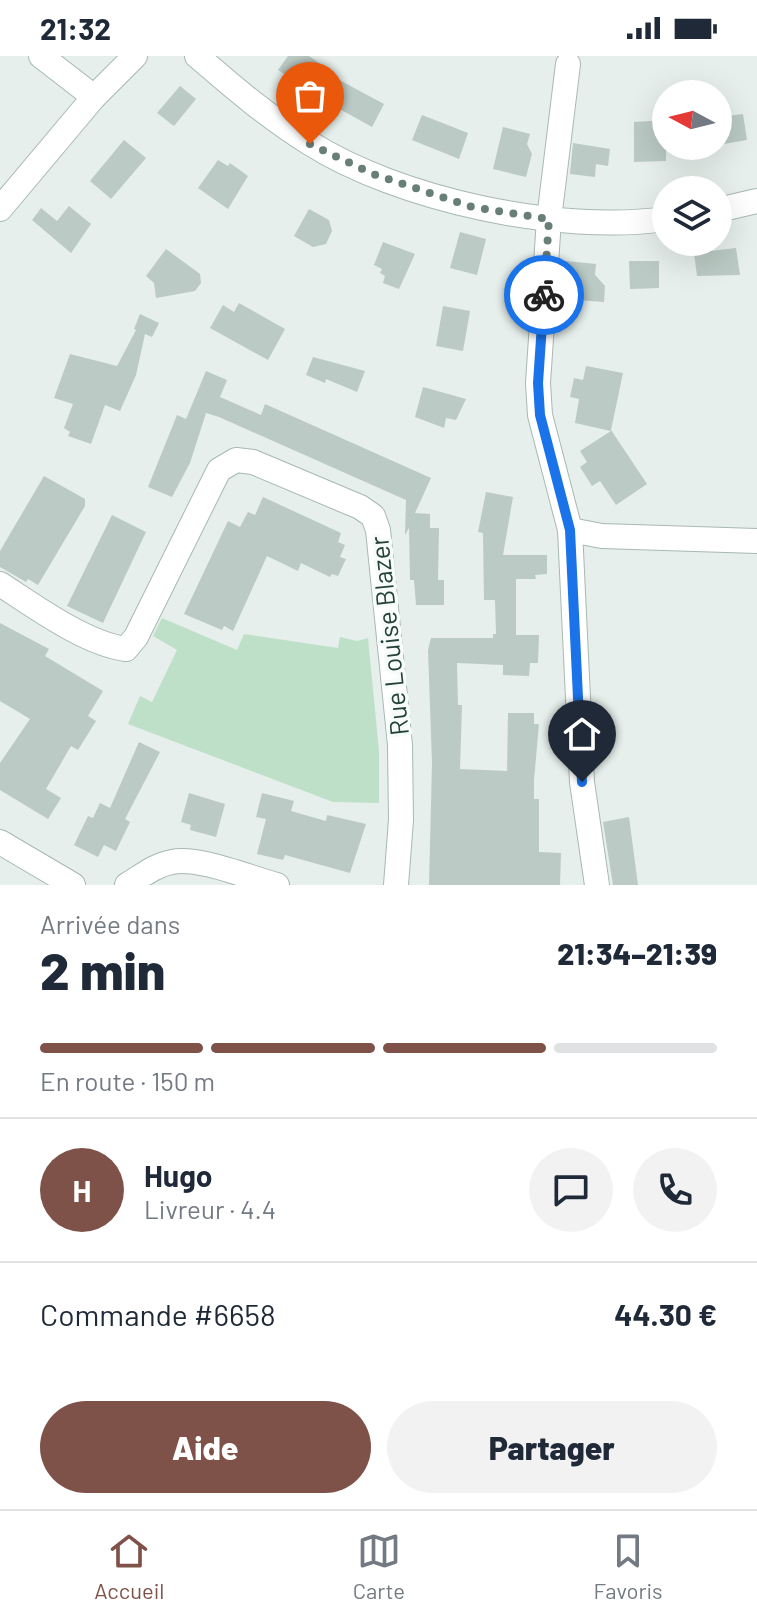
<!DOCTYPE html>
<html lang="fr">
<meta charset="utf-8">
<style>
:root{--surface:#fff;--page:#f2f2f3;--text:#1f2937;--muted:#747a83;--line:#e0e1e3;--accent:#7f5249}
body{margin:0;font-family:Barlow,sans-serif;background:var(--page);color:var(--text);height:100vh;display:flex;flex-direction:column;font-size:30px;white-space:nowrap}
*{box-sizing:border-box;margin:0}
p{font-size:26px;color:var(--muted)}
.icon{flex:none;width:44px;height:44px;fill:none;stroke:currentColor;stroke-width:2;stroke-linecap:round;stroke-linejoin:round}
.map{position:relative;height:829px;overflow:hidden}
.sheet{display:flex;flex-direction:column;background:var(--surface);flex:1}
.sheet>*{flex:none}
.needle{width:52px;rotate:277deg}
.buttons{position:absolute;left:652px;top:24px;display:grid;gap:16px}
.buttons a{display:grid;place-items:center;width:80px;height:80px;border-radius:50%;background:var(--surface);box-shadow:0 8px 32px #0002;font-size:40px}
.pin{position:absolute;display:grid;place-items:center;width:68px;height:68px;color:#fff;margin:-82px -34px;border-radius:50% 50% 50% 0;rotate:-45deg;box-shadow:0 0 8px #0007}
.pin .icon{rotate:45deg}
.courier{position:absolute;display:grid;place-items:center;width:80px;height:80px;margin:-40px;border:6px solid #1a73e8;border-radius:50%;background:#fff;color:#222;box-shadow:0 2px 10px #0007}
.headline em{font-style:normal;font-weight:800}
.headline div{display:flex;flex-direction:column-reverse}
.headline{display:flex;align-items:center;justify-content:space-between;height:136px;padding:0 40px}
h1{font-size:52px;font-weight:800;line-height:60px}
.bar{display:grid;grid-template-columns:repeat(4,1fr);gap:12px 8px;align-content:center;height:96px;padding:0 40px}
.bar i{height:10px;border-radius:6px;background:var(--line)}
.bar .selected{background:var(--accent)}
.bar p{grid-column:span 4}
.line{display:flex;align-items:center;gap:20px;padding:0 40px;border-top:2px solid var(--line)}
.line div{flex:1}
.round{display:grid;place-items:center;flex:none;width:84px;height:84px;border-radius:42px;background:var(--page)}
.primary-button{display:flex;gap:16px;margin-top:auto;padding:16px 40px}
.primary-button a{flex:1;height:92px;border-radius:48px;background:var(--accent);color:#fff;font-size:32px;font-weight:800;line-height:92px;text-align:center}
.primary-button a+a{background:var(--page);color:var(--text)}
.status{display:flex;justify-content:space-between;align-items:center;height:56px;padding:0 40px;background:var(--surface);direction:ltr}
.status svg{height:22px;fill:currentColor}
.menu{display:flex;justify-content:space-around;align-items:center;height:112px;border-top:2px solid var(--line);background:var(--surface);font-size:22px;color:var(--muted)}
.menu a{display:grid;justify-items:center;gap:4px}
.menu .selected{color:var(--accent)}
.map>svg:first-child{display:block}
</style>
<div class="status"><b>21:32</b><svg viewBox="0 0 49 12"><path d="M0 12V9h3v3zM5 12V6h3v6zM10 12V3h3v9zM15 12V0h3v12zM26 1h20v11H26zM47 4h2v5h-2z"/></svg></div>
<div class="map">
<svg width="757" height="829" viewBox="0 0 757 829">
<rect width="100%" height="100%" fill="#e6efeb"/>
<polygon fill="#bfe0c8" points="162,562 237,594 244,578 338,592 340,581 357,585 368,582 379,695 379,747 333,746 128,668 140,640 152,646 177,594 153,580"/>
<g fill="#bbcac4">
<polygon points="288,0 309,0 332,16 330,19 384,48 372,71 318,41 278,14"/>
<polygon points="180,30 196,43 174,70 157,57"/>
<polygon points="743,58 747,84 718,89 718,61"/>
<polygon points="422,59 468,77 459,103 412,84"/>
<polygon points="666,64 666,105 634,106 634,66"/>
<polygon points="503,71 530,78 527,88 532,98 526,121 493,113"/>
<polygon points="124,84 146,102 111,143 90,125"/>
<polygon points="573,87 610,93 608,110 596,108 595,121 570,118"/>
<polygon points="218,104 228,110 230,107 248,120 228,153 198,132"/>
<polygon points="69,150 91,168 71,197 32,164 41,152 57,165"/>
<polygon points="309,153 329,164 332,175 326,188 313,191 294,180"/>
<polygon points="460,176 486,183 477,219 450,212"/>
<polygon points="383,186 415,198 399,233 383,227 385,220 380,217 382,213 374,209"/>
<polygon points="736,192 740,219 697,220 694,197"/>
<polygon points="166,193 200,218 201,227 195,235 156,242 154,227 146,220"/>
<polygon points="566,205 596,208 595,219 605,230 604,246 577,244 577,236 564,235"/>
<polygon points="629,205 659,205 659,232 630,233"/>
<polygon points="239,247 285,273 268,304 210,272 223,249 234,256"/>
<polygon points="443,250 470,255 463,295 436,290"/>
<polygon points="140,258 159,267 152,281 145,278 136,319 120,355 105,349 91,388 68,380 70,376 64,372 73,348 54,342 70,298 117,310 136,274 134,273"/>
<polygon points="313,301 365,315 357,336 326,323 325,327 306,319"/>
<polygon points="586,310 623,317 611,374 647,428 616,449 600,425 592,430 580,411 587,406 580,395 611,375 575,367 579,343 570,341 574,322 583,324"/>
<polygon points="206,315 227,324 220,341 261,359 265,348 431,422 415,457 430,458 430,472 439,472 438,524 444,524 444,549 416,549 414,524 410,524 409,472 405,479 406,444 219,361 206,357 190,407 172,441 148,431 177,359 186,363"/>
<polygon points="423,331 466,343 456,364 446,362 444,372 415,361"/>
<polygon points="44,420 85,443 85,450 38,529 28,523 26,526 0,511 0,495"/>
<polygon points="486,436 513,441 503,499 547,499 547,518 535,519 536,523 516,523 516,579 539,579 538,607 530,607 529,620 503,619 503,609 457,607 458,649 462,649 460,713 507,715 508,657 534,657 534,668 539,668 534,724 534,743 539,743 539,796 561,797 560,829 429,829 432,707 428,594 431,582 493,582 493,578 496,578 495,544 484,544 483,477 478,476"/>
<polygon points="263,441 341,477 338,486 345,489 340,501 346,503 338,520 332,518 330,521 301,507 298,515 267,500 233,575 224,570 222,574 184,558 228,465 240,471 248,456 255,459"/>
<polygon points="112,459 146,476 103,567 67,550"/>
<polygon points="0,567 49,593 45,600 103,635 88,660 96,665 78,694 71,690 46,733 61,742 48,763 0,734 0,707 30,663 0,645"/>
<polygon points="139,686 160,696 125,763 130,766 116,795 104,789 98,801 74,789 88,760 93,762 100,747 110,752"/>
<polygon points="189,737 225,748 216,781 190,774 191,769 181,766"/>
<polygon points="262,737 294,745 291,755 326,765 327,759 366,768 350,817 285,799 283,804 257,798 266,763 256,761"/>
<polygon points="629,761 638,829 613,829 603,766"/>
</g>
<g fill="none" stroke-linecap="round" stroke-linejoin="round">
<defs>
<g id="street">
<polyline points="41,0 94,41"/>
<path d="M197,0C233,31 268,61 308,86C399,144 559,178 666,163"/>
<polyline points="568,8 549,163 538,327 540,359 570,474 582,726 597,829"/>
<polyline points="0,153 94,41 135,0"/>
<polyline points="718,154 757,145"/>
<polyline points="570,474 602,480 757,485"/>
<path d="M0,528C34,550 86,588 126,593L136,581L219,414L236,404L253,406L360,451L373,460L378,474L400,689L401,764L396,829"/>
<polyline points="0,786 73,829"/>
<path d="M127,829C142,820 155,809 172,806C198,800 250,822 277,829"/>
</g>
</defs>
<use href="#street" stroke="#a8b8b2" stroke-width="26"/>
<use href="#street" stroke="#fff" stroke-width="24"/>
</g>
<g fill="none" stroke-linecap="round" stroke-linejoin="round">
<polyline stroke="#687f78" stroke-width="8" stroke-dasharray="0 14.4" points="310,88 373,118 472,151 549,163 544,239"/>
<polyline stroke="#1a73e8" stroke-width="10" points="544,239 538,327 540,359 570,474 582,726"/>
</g>
<g text-anchor="middle" dominant-baseline="central" stroke-width="7" stroke-linejoin="round" paint-order="stroke">
<g font-size="26" fill="#24423a" stroke="#f7fbf9">
<text transform="translate(388 580) rotate(-96)">Rue Louise Blazer</text>
</g>
</g>
</svg>
<div class="buttons">
<a><svg class="needle" viewBox="-14 -14 28 28"><path d="M0-13l5 13h-10z" fill="#e53935"/><path d="M0 13l5-13h-10z" fill="#747a83"/></svg></a>
<a><svg class="icon" aria-label="layers" viewBox="0 0 24 24"><path d="M12 4l9 5-9 5-9-5zM3 14l9 5 9-5"/></svg></a>
</div>
<div class="pin" style="left:310px;top:88px;background:#ea580c"><svg class="icon" aria-label="bag" viewBox="0 0 24 24"><path d="M5 8h14l-1 12H6zM9 8a3 3 0 0 1 6 0"/></svg></div>
<div class="pin" style="left:582px;top:726px;background:#1f2937"><svg class="icon" aria-label="home" viewBox="0 0 24 24"><path d="M3 11l9-7 9 7M6 9v11h12V9"/></svg></div>
<div class="courier" style="left:544px;top:239px"><svg class="icon" aria-label="bike" viewBox="0 0 24 24"><circle cx="6" cy="16" r="4"/><circle cx="18" cy="16" r="4"/><path d="M6 16l4-8h5l3 8M10 8l3 8H6M13 5h3"/></svg></div>
</div>
<section class="sheet">
<div class="headline"><div><h1>2 min</h1><p>Arrivée dans</p></div><em>21:34–21:39</em></div>
<div class="bar"><i class="selected"></i><i class="selected"></i><i class="selected"></i><i></i><p>En route · 150 m</p></div>
<div class="line" style="height:144px"><b class="round" style="background:var(--accent);color:#fff">H</b><div><b>Hugo</b><p>Livreur · 4.4</p></div><a class="round"><svg class="icon" aria-label="chat" viewBox="0 0 24 24"><path d="M4 5h16v11H9l-5 4z"/></svg></a><a class="round"><svg class="icon" aria-label="phone" viewBox="0 0 24 24"><path d="M5 4h4l2 5-3 2q2 4 5 5l2-3 5 2v4C11 20 4 13 5 4z"/></svg></a></div>
<div class="line" style="height:104px"><div>Commande #6658</div><b>44.30 €</b></div>
<div class="primary-button"><a>Aide</a><a>Partager</a></div>
</section>
<nav class="menu">
<a class="selected"><svg class="icon" aria-label="home" viewBox="0 0 24 24"><path d="M3 11l9-7 9 7M6 9v11h12V9"/></svg>Accueil</a>
<a><svg class="icon" aria-label="map" viewBox="0 0 24 24"><path d="M3 6l6-2 6 2 6-2v14l-6 2-6-2-6 2zM9 4v14M15 6v14"/></svg>Carte</a>
<a><svg class="icon" aria-label="saved" viewBox="0 0 24 24"><path d="M7 4h10v16l-5-4-5 4z"/></svg>Favoris</a>
</nav>
